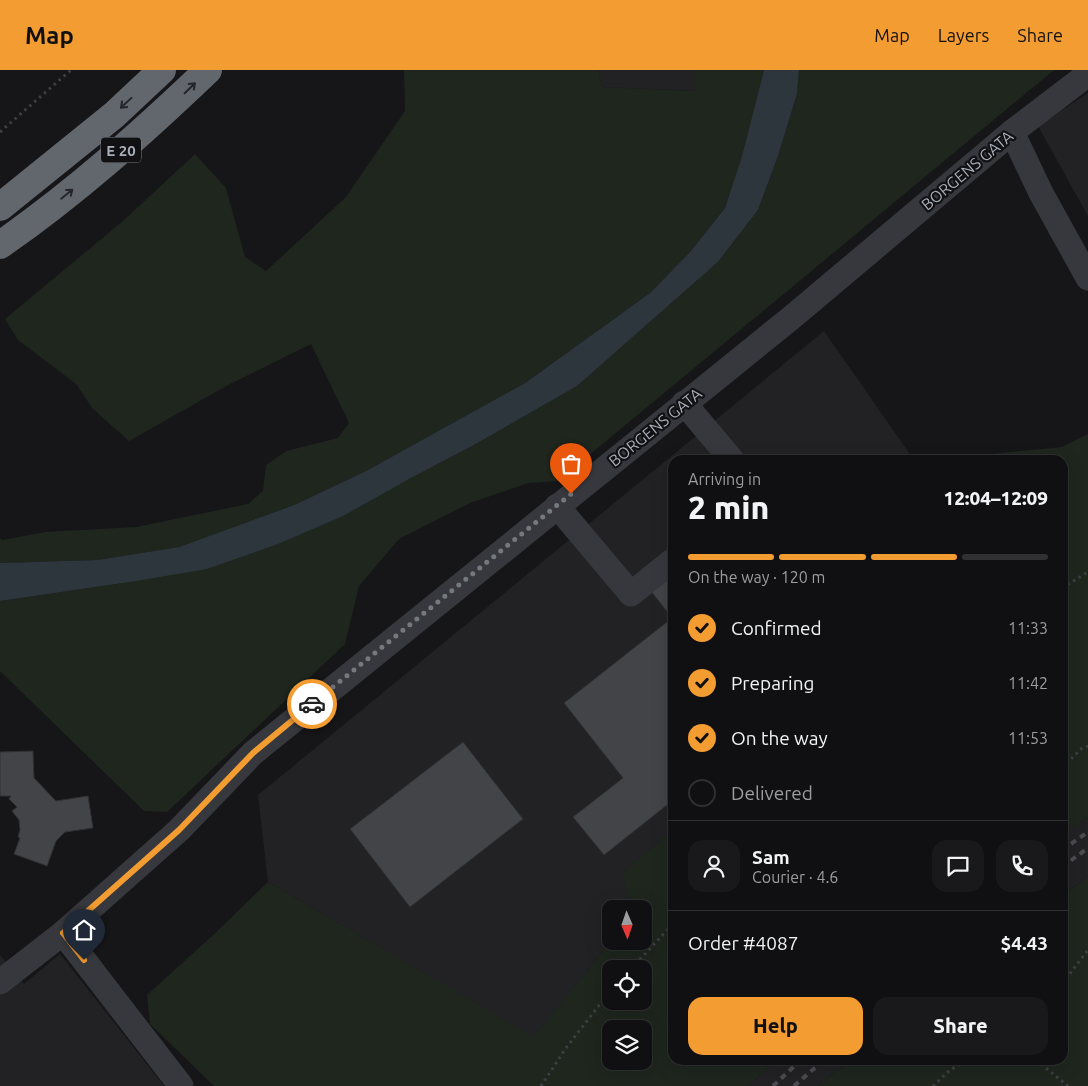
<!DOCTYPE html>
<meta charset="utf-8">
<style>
:root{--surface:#101012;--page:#19191b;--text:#f1f3f6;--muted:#9c9d9f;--line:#303032;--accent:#f39c32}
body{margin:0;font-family:Ubuntu,sans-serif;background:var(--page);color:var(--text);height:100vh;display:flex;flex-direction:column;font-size:19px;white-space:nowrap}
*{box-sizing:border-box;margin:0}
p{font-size:16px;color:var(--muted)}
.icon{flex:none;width:28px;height:28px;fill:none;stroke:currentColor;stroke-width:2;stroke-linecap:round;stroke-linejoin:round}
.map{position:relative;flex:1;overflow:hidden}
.drawer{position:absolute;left:668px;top:385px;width:400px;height:610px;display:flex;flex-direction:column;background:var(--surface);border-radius:15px;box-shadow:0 5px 20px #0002,0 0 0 1px var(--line)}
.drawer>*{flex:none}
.needle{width:32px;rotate:178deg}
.tools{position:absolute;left:602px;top:830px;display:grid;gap:10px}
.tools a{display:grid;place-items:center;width:50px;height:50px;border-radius:10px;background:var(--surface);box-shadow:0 5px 20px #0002,0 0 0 1px var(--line);font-size:25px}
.pin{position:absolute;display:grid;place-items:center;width:42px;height:42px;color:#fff;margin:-51px -21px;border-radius:50% 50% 50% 0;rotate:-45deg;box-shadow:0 0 5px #0007}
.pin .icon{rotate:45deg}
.courier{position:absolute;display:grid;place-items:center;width:50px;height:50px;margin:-25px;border:4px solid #f39c32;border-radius:50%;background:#fff;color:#222;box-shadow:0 1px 6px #0007}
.headline em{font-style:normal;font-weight:800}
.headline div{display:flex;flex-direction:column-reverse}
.headline{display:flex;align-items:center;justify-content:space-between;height:85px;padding:0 20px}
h1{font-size:32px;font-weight:800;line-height:38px}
.bar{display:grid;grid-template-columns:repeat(4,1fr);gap:8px 5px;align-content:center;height:60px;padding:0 20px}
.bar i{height:6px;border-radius:4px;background:var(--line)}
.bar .on{background:var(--accent)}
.bar p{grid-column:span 4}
.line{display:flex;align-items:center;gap:12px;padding:0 20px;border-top:1px solid var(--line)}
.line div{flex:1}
.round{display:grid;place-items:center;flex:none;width:52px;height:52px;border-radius:15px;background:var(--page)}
ol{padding:0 20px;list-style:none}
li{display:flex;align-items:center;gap:15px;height:55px}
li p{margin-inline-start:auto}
li .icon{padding:5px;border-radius:50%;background:var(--accent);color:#111;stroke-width:4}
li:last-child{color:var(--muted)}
li i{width:28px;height:28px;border:2px solid var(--line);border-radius:50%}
.cta{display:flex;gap:10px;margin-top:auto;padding:10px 20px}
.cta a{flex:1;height:58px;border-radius:15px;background:var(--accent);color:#111;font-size:20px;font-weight:800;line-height:58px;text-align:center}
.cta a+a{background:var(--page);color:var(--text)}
header{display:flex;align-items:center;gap:30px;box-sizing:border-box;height:70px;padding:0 25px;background:var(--accent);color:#111}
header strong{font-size:24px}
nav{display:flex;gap:28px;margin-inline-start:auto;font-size:18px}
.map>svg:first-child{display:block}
</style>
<header>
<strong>Map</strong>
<nav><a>Map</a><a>Layers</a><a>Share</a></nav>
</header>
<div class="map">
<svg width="1088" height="1016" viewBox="0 0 1088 1016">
<rect width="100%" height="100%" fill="#161618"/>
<g fill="#222225">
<polygon points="598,0 696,0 696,21 602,17"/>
<polygon points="1088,23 1088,146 1038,56"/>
<polygon points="824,261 914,390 672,390 672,760 624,803 630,839 611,839 611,871 534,968 268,812 258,725"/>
<polygon points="1088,747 1088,806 1063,825 1062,764"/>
<polygon points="60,884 164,1016 0,1016 0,885 24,914"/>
<polygon points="777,990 851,990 818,1016 748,1016"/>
</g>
<g fill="#1e261e" fill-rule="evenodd">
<polygon points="404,0 598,0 602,17 696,21 696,0 764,0 742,86 725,138 690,182 650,223 525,313 366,401 294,435 179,477 97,490 0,493 0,468 2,470 46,462 136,457 248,434 263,421 266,395 286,381 338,368 349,353 311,274 230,314 129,371 93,339 76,314 18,270 5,249 123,151 195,84 226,118 245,187 266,201 346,127 405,41"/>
<polygon points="799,0 1054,0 558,411 528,413 470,433 399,469 359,516 345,574 167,742 144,741 0,601 0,531 130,512 409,409 474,375 577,316 718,192 758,140 778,86 797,24"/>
<polygon points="1088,364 1088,747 1063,764 1062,390 963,390 981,385 1062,377"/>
<path d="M672,760V990H777L748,1016H214L150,954L147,925L212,866L268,812L534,967L611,871H644V839H630L623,803ZM611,899H644V931H611ZM611,959H644V991H611Z"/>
<polygon points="1088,806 1088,1016 818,1016 851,990 1062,990 1063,825"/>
</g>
<polygon fill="#2c363c" points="764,0 799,0 797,24 778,86 758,140 718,192 577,316 474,375 409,409 343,446 278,474 207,499 130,512 0,531 0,493 97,490 179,477 294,435 366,401 525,313 650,223 690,182 725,138 742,86"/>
<g fill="#424448" stroke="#303034">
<polygon points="672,504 672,548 651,521"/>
<polygon points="672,548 672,731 604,785 573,747 623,708 564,633"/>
<polygon points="463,672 523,749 410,837 350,759"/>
<polygon points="33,681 34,708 56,731 88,726 93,758 65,762 56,771 47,796 14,784 20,768 18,767 20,760 19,750 12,741 17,737 9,729 11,726 0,726 0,682"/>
</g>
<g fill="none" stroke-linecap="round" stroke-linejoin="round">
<g stroke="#3d3f44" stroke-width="3" stroke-dasharray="2.5 4" stroke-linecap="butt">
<polyline points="0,62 71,0"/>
<polyline points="1062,518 1088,502"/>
<polyline points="1062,698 1081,679 1088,676"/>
<polyline points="631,899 672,855"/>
<polyline points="1062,914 1088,880"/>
<polyline points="1036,990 1068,1016"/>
<polyline points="541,1016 566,978 611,920"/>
<polyline points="933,1016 950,1000 968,990"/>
</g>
<g stroke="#37383d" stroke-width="25">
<polyline points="1012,62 1041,123 1088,208"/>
<polyline points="684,333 732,390"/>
<polyline points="557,436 631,524 672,491"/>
<polyline points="63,863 181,1016"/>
<polyline points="0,912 63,863 179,760 253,683 791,248 1012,62 1088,4"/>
</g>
<g stroke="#62676e" stroke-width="28">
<polyline points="0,137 114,45 162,0"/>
<path d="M0,175C75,123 143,62 208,0"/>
</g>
<g stroke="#4a4c52" stroke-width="4" stroke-dasharray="6 5" stroke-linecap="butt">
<polyline points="1062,780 1088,762"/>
<polyline points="1062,797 1088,778"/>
<polyline points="773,1016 801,990"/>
<polyline points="794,1016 824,990"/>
</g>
</g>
<defs><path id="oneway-shaft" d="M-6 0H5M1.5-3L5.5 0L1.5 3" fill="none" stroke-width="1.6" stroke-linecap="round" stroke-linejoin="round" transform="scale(1.25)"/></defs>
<g stroke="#25262a">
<use href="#oneway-shaft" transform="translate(190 18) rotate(-44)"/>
<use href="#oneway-shaft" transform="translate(126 33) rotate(137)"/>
<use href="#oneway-shaft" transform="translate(67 124) rotate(-39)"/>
</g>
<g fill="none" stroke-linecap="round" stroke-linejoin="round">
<polyline stroke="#747980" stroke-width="5" stroke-dasharray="0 9" points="312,634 571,424"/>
<polyline stroke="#f39c32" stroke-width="6" points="84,890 63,863 179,760 253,683 312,634"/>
</g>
<g text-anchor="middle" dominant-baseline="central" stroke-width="4.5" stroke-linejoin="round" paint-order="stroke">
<rect fill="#111113" stroke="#7a7f86" stroke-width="1" x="101" y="67.5" width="40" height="25" rx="4"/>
<g font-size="15" font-weight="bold" fill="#a7aeb8">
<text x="121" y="80">E 20</text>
</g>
<g font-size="16" fill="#a7aeb8" stroke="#111113">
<text transform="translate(967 100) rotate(-40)">BORGENS GATA</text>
<text transform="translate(655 357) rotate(-39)">BORGENS GATA</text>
</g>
</g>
</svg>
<div class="tools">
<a><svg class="needle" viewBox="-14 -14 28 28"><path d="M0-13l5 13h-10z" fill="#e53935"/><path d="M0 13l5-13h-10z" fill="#9c9d9f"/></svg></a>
<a><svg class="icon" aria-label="locate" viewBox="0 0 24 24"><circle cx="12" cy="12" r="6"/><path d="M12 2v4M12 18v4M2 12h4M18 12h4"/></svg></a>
<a><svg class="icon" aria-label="layers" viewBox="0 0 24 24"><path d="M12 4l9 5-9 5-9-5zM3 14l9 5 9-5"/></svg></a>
</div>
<div class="pin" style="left:571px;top:424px;background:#ea580c"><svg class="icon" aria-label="bag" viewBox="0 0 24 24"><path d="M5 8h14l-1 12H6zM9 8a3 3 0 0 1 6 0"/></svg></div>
<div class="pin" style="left:84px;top:890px;background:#1f2937"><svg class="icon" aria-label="home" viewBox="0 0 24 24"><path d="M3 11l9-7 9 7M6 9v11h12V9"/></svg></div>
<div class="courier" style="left:312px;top:634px"><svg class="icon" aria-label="car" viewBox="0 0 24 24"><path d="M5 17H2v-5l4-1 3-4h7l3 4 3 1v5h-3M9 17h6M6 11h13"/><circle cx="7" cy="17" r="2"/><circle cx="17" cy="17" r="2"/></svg></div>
<section class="drawer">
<div class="headline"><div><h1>2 min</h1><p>Arriving in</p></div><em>12:04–12:09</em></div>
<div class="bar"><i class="on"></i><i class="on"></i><i class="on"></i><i></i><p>On the way · 120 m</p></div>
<ol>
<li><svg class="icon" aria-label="check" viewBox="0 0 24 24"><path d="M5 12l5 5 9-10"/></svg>Confirmed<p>11:33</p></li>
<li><svg class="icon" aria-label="check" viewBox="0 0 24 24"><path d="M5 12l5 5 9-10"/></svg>Preparing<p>11:42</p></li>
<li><svg class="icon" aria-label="check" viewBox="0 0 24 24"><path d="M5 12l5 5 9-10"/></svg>On the way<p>11:53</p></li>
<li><i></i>Delivered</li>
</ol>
<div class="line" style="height:90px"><a class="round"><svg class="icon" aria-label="person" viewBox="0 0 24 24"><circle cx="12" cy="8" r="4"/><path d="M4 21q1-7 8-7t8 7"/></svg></a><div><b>Sam</b><p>Courier · 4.6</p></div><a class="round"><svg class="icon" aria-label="chat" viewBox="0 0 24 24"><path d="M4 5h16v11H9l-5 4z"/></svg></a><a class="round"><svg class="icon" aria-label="phone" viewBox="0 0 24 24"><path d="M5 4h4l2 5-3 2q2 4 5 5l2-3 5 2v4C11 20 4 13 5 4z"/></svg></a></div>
<div class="line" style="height:65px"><div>Order #4087</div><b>$4.43</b></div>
<div class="cta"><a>Help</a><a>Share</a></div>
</section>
</div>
